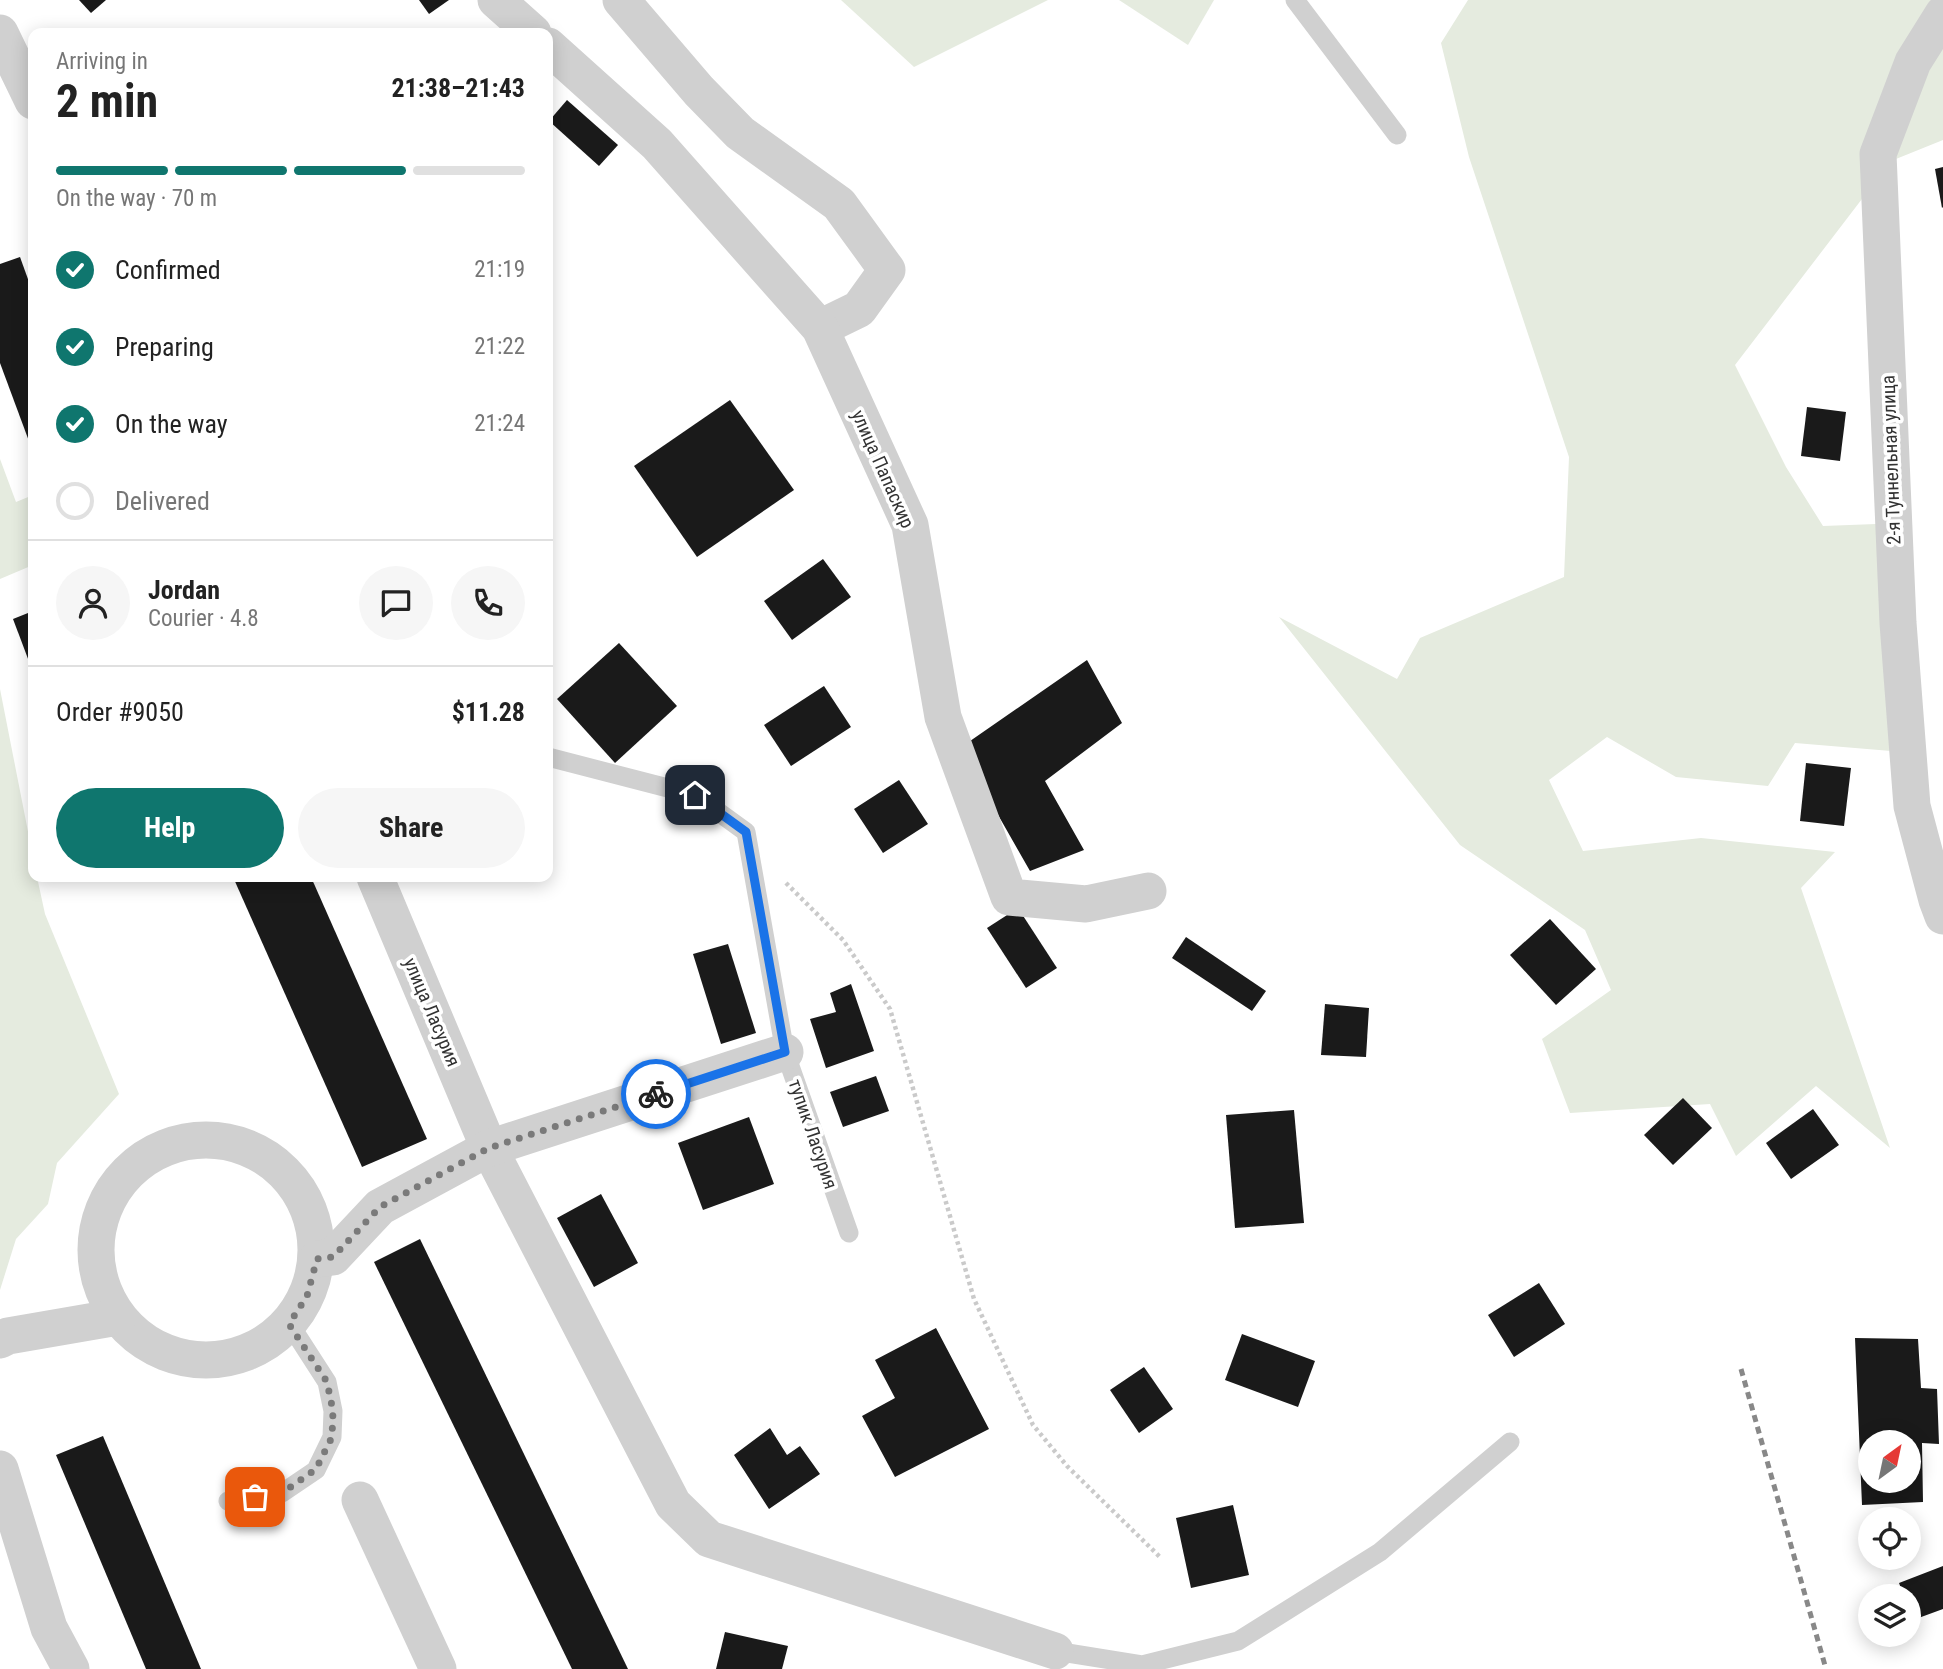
<!DOCTYPE html>
<meta charset="utf-8">
<style>
:root{--surface:#fff;--page:#f6f6f6;--text:#222;--muted:#767676;--line:#e0e0e0;--accent:#0f766e}
body{margin:0;font-family:"Roboto Condensed",sans-serif;background:var(--page);color:var(--text);height:100vh;display:flex;flex-direction:column;font-size:26px;white-space:nowrap}
*{box-sizing:border-box;margin:0}
p{font-size:23px;color:var(--muted)}
.icon{flex:none;width:38px;height:38px;fill:none;stroke:currentColor;stroke-width:2;stroke-linecap:round;stroke-linejoin:round}
.map{position:relative;flex:1;overflow:hidden}
.side{position:absolute;left:28px;top:28px;width:525px;height:854px;display:flex;flex-direction:column;background:var(--surface);border-radius:14px;box-shadow:0 4px 18px #0003}
.side>*{flex:none}
.needle{width:46px;rotate:33deg}
.fabs{position:absolute;left:1858px;top:1430px;display:grid;gap:14px}
.fabs a{display:grid;place-items:center;width:63px;height:63px;border-radius:50%;background:var(--surface);box-shadow:0 4px 18px #0003;font-size:35px}
.pin{position:absolute;display:grid;place-items:center;width:60px;height:60px;color:#fff;margin:-30px;border-radius:14px;box-shadow:0 4px 10px #0006}
.courier{position:absolute;display:grid;place-items:center;width:70px;height:70px;margin:-35px;border:5px solid #1a73e8;border-radius:50%;background:#fff;color:#222;box-shadow:0 2px 9px #0007}
.overview em{font-style:normal;font-weight:700}
.overview div{display:flex;flex-direction:column-reverse}
.overview{display:flex;align-items:center;justify-content:space-between;height:119px;padding:0 28px}
h1{font-size:46px;font-weight:700;line-height:52px}
.bar{display:grid;grid-template-columns:repeat(4,1fr);gap:10px 7px;align-content:center;height:84px;padding:0 28px}
.bar i{height:9px;border-radius:5px;background:var(--line)}
.bar .on{background:var(--accent)}
.bar p{grid-column:span 4}
.line{display:flex;align-items:center;gap:18px;padding:0 28px;border-top:2px solid var(--line)}
.line div{flex:1}
.round{display:grid;place-items:center;flex:none;width:74px;height:74px;border-radius:37px;background:var(--page)}
ol{padding:0 28px;list-style:none}
li{display:flex;align-items:center;gap:21px;height:77px}
li p{margin-inline-start:auto}
li .icon{padding:7px;border-radius:50%;background:var(--accent);color:#fff;stroke-width:4}
li:last-child{color:var(--muted)}
li i{width:38px;height:38px;border:4px solid var(--line);border-radius:50%}
.cta{display:flex;gap:14px;margin-top:auto;padding:14px 28px}
.cta a{flex:1;height:80px;border-radius:42px;background:var(--accent);color:#fff;font-size:28px;font-weight:700;line-height:80px;text-align:center}
.cta a+a{background:var(--page);color:var(--text)}
.map>svg:first-child{display:block}
</style>
<div class="map">
<svg width="1943" height="1669" viewBox="0 0 1943 1669">
<rect width="100%" height="100%" fill="#fff"/>
<g fill="#e5ebdf">
<polygon points="841,0 1048,0 914,67"/>
<polygon points="1119,0 1214,0 1188,45"/>
<polygon points="1468,0 1943,0 1943,140 1891,161 1735,365 1786,467 1823,526 1876,524 1891,751 1795,743 1768,786 1676,777 1607,737 1549,780 1583,851 1701,838 1835,852 1801,888 1890,1148 1816,1086 1736,1156 1710,1104 1570,1113 1542,1039 1611,990 1585,930 1460,845 1279,617 1397,679 1420,638 1564,577 1569,457 1469,157 1441,43"/>
<polygon points="0,459 16,502 33,495 33,565 0,579"/>
<polygon points="0,689 33,857 33,877 37,877 45,914 119,1094 57,1163 48,1204 16,1239 0,1290"/>
</g>
<g fill="#1a1a1a" fill-rule="evenodd">
<polygon points="79,0 106,0 91,13"/>
<polygon points="419,0 449,0 429,14"/>
<polygon points="567,100 618,145 599,166 549,121"/>
<polygon points="1943,167 1943,207 1942,208 1935,169"/>
<polygon points="20,257 33,293 33,452 0,363 0,264"/>
<polygon points="730,400 794,490 697,557 634,466"/>
<polygon points="1807,407 1846,412 1840,461 1801,456"/>
<polygon points="823,559 851,597 792,640 764,601"/>
<polygon points="33,611 33,672 13,619"/>
<polygon points="619,643 677,706 615,763 557,699"/>
<polygon points="1087,660 1122,723 1045,781 1084,850 1030,871 960,748"/>
<polygon points="824,686 851,727 791,766 764,725"/>
<polygon points="1806,763 1851,768 1844,826 1800,821"/>
<polygon points="899,780 928,824 883,853 854,809"/>
<polygon points="233,877 311,877 427,1139 362,1167"/>
<polygon points="1018,908 1057,968 1026,988 987,928"/>
<polygon points="1550,919 1596,969 1556,1005 1510,955"/>
<polygon points="1186,937 1266,991 1252,1011 1172,958"/>
<polygon points="728,944 756,1033 721,1044 693,954"/>
<polygon points="851,984 874,1051 826,1068 810,1019 836,1012 830,993"/>
<polygon points="1325,1004 1369,1008 1366,1057 1321,1055"/>
<polygon points="876,1076 889,1111 843,1127 830,1092"/>
<polygon points="1683,1098 1712,1128 1673,1165 1644,1135"/>
<polygon points="1813,1109 1839,1145 1791,1179 1766,1143"/>
<polygon points="1294,1110 1304,1223 1235,1228 1226,1115"/>
<polygon points="749,1117 774,1184 703,1210 678,1143"/>
<polygon points="601,1194 638,1263 594,1287 557,1218"/>
<polygon points="420,1239 628,1669 572,1669 374,1262"/>
<polygon points="1539,1283 1565,1324 1514,1357 1488,1315"/>
<polygon points="936,1328 989,1429 895,1477 862,1416 895,1398 875,1360"/>
<polygon points="1242,1334 1315,1361 1298,1407 1225,1380"/>
<path d="M1855,1338L1918,1339L1921,1388L1937,1389L1939,1444L1922,1443L1923,1502L1862,1505ZM1871,1442H1909V1480H1871Z"/>
<polygon points="1144,1367 1173,1409 1139,1433 1110,1390"/>
<polygon points="770,1428 787,1455 800,1446 820,1474 769,1509 734,1455"/>
<polygon points="103,1436 201,1669 146,1669 56,1455"/>
<polygon points="1233,1505 1249,1575 1191,1588 1176,1518"/>
<polygon points="1943,1566 1943,1609 1913,1620 1909,1610 1909,1596 1904,1596 1899,1583"/>
<polygon points="725,1632 788,1646 782,1669 716,1669"/>
</g>
<g fill="none" stroke-linecap="round" stroke-linejoin="round">
<polyline stroke="#cacaca" stroke-width="4.5" stroke-dasharray="3.5 3.5" stroke-linecap="butt" points="786,883 843,940 890,1009 974,1299 1033,1425 1067,1466 1161,1558"/>
<g stroke="#d0d0d0" stroke-width="19">
<polyline points="1295,0 1397,135"/>
<polyline points="548,757 695,795 746,832 785,1052 849,1233"/>
<polyline points="228,1501 282,1493 316,1470 332,1437 333,1411 327,1382 289,1323"/>
<polyline points="1055,1651 1142,1665 1238,1641 1380,1552 1510,1442"/>
</g>
<g stroke="#d0d0d0" stroke-width="37">
<polyline points="496,0 533,33"/>
<polyline points="621,0 699,91 740,133 839,204 887,270 859,309 820,328"/>
<polyline points="1943,14 1913,62 1878,154 1898,623 1912,806 1937,900 1943,916"/>
<polyline points="0,33 33,101"/>
<polyline points="548,46 657,144 820,328 910,525 943,717 1009,897 1086,904 1148,891"/>
<polyline points="375,877 489,1148 673,1504 709,1539 1055,1651"/>
<circle cx="206" cy="1250" r="110"/>
<polyline points="317,1259 333,1257 380,1207 489,1148 785,1052"/>
<polyline points="0,1340 8,1336 118,1317"/>
<polyline points="0,1469 49,1628 71,1669"/>
<polyline points="360,1500 438,1669"/>
</g>
<polyline stroke="#888" stroke-width="5" stroke-dasharray="7 5" stroke-linecap="butt" points="1741,1369 1826,1669"/>
</g>
<g fill="none" stroke-linecap="round" stroke-linejoin="round">
<polyline stroke="#7a7a7a" stroke-width="7" stroke-dasharray="0 12.6" points="255,1497 282,1493 316,1469 332,1437 333,1411 327,1382 289,1324 307,1296 317,1259 333,1257 380,1207 489,1148 656,1094"/>
<polyline stroke="#1a73e8" stroke-width="9" points="656,1094 785,1052 746,832 695,795"/>
</g>
<g text-anchor="middle" dominant-baseline="central" stroke-width="7" stroke-linejoin="round" paint-order="stroke">
<g font-size="19" fill="#333" stroke="#fff">
<text transform="translate(1891 460) rotate(-92)">2-я Туннельная улица</text>
<text transform="translate(883 469) rotate(66)">улица Папаскир</text>
<text transform="translate(432 1012) rotate(67)">улица Ласурия</text>
<text transform="translate(813 1134) rotate(71)">тупик Ласурия</text>
</g>
</g>
</svg>
<div class="fabs">
<a><svg class="needle" viewBox="-14 -14 28 28"><path d="M0-13l5 13h-10z" fill="#e53935"/><path d="M0 13l5-13h-10z" fill="#767676"/></svg></a>
<a><svg class="icon" aria-label="locate" viewBox="0 0 24 24"><circle cx="12" cy="12" r="6"/><path d="M12 2v4M12 18v4M2 12h4M18 12h4"/></svg></a>
<a><svg class="icon" aria-label="layers" viewBox="0 0 24 24"><path d="M12 4l9 5-9 5-9-5zM3 14l9 5 9-5"/></svg></a>
</div>
<div class="pin" style="left:255px;top:1497px;background:#ea580c"><svg class="icon" aria-label="bag" viewBox="0 0 24 24"><path d="M5 8h14l-1 12H6zM9 8a3 3 0 0 1 6 0"/></svg></div>
<div class="pin" style="left:695px;top:795px;background:#1f2937"><svg class="icon" aria-label="home" viewBox="0 0 24 24"><path d="M3 11l9-7 9 7M6 9v11h12V9"/></svg></div>
<div class="courier" style="left:656px;top:1094px"><svg class="icon" aria-label="bike" viewBox="0 0 24 24"><circle cx="6" cy="16" r="4"/><circle cx="18" cy="16" r="4"/><path d="M6 16l4-8h5l3 8M10 8l3 8H6M13 5h3"/></svg></div>
<section class="side">
<div class="overview"><div><h1>2 min</h1><p>Arriving in</p></div><em>21:38–21:43</em></div>
<div class="bar"><i class="on"></i><i class="on"></i><i class="on"></i><i></i><p>On the way · 70 m</p></div>
<ol>
<li><svg class="icon" aria-label="check" viewBox="0 0 24 24"><path d="M5 12l5 5 9-10"/></svg>Confirmed<p>21:19</p></li>
<li><svg class="icon" aria-label="check" viewBox="0 0 24 24"><path d="M5 12l5 5 9-10"/></svg>Preparing<p>21:22</p></li>
<li><svg class="icon" aria-label="check" viewBox="0 0 24 24"><path d="M5 12l5 5 9-10"/></svg>On the way<p>21:24</p></li>
<li><i></i>Delivered</li>
</ol>
<div class="line" style="height:126px"><a class="round"><svg class="icon" aria-label="person" viewBox="0 0 24 24"><circle cx="12" cy="8" r="4"/><path d="M4 21q1-7 8-7t8 7"/></svg></a><div><b>Jordan</b><p>Courier · 4.8</p></div><a class="round"><svg class="icon" aria-label="chat" viewBox="0 0 24 24"><path d="M4 5h16v11H9l-5 4z"/></svg></a><a class="round"><svg class="icon" aria-label="phone" viewBox="0 0 24 24"><path d="M5 4h4l2 5-3 2q2 4 5 5l2-3 5 2v4C11 20 4 13 5 4z"/></svg></a></div>
<div class="line" style="height:91px"><div>Order #9050</div><b>$11.28</b></div>
<div class="cta"><a>Help</a><a>Share</a></div>
</section>
</div>
